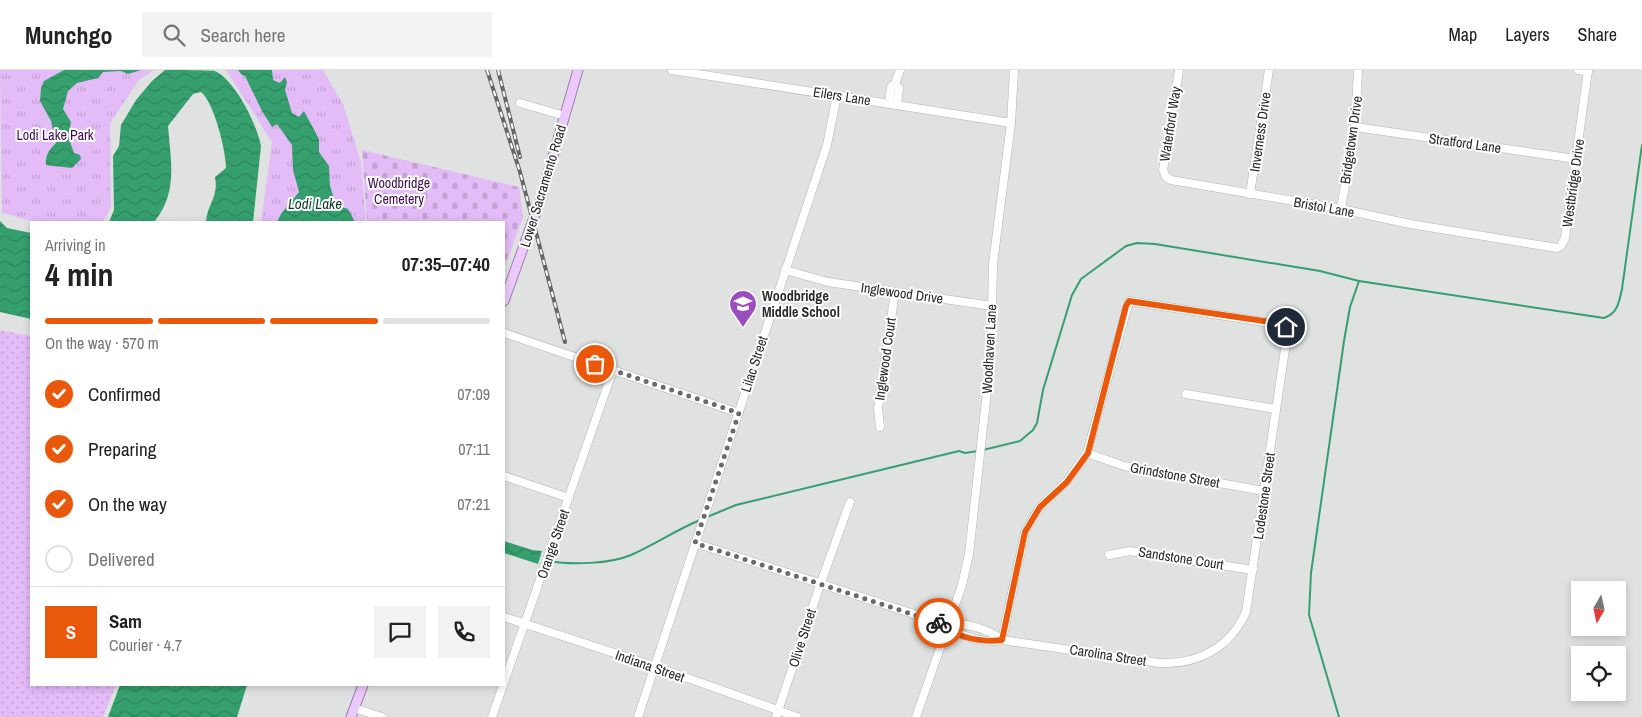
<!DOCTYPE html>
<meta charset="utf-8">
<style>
:root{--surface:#fff;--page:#f2f2f2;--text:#222;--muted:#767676;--line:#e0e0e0;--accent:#ea580c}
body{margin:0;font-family:"Archivo Narrow",sans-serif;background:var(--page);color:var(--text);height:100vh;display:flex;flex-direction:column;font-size:19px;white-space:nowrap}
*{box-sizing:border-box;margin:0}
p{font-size:16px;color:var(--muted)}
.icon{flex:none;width:28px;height:28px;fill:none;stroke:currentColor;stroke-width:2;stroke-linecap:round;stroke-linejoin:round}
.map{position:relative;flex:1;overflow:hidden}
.details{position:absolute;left:30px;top:151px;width:475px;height:465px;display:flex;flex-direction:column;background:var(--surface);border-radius:0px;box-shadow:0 2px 8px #0003}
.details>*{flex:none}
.needle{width:32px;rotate:189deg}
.buttons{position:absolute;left:1571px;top:511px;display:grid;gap:10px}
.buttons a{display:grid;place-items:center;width:55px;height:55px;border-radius:0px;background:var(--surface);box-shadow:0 2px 8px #0003;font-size:25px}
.pin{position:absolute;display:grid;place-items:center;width:42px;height:42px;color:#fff;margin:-21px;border:2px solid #fff;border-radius:50%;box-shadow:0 1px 5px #0007}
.courier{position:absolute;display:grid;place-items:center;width:50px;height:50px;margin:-25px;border:4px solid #ea580c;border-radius:50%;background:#fff;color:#222;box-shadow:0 1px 6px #0007}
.headline em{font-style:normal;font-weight:700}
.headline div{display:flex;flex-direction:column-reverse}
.headline{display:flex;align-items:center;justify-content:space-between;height:85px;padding:0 15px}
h1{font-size:32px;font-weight:700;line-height:38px}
.bar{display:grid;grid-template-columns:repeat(4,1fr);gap:8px 5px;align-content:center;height:60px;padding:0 15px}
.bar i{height:6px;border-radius:4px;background:var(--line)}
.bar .current{background:var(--accent)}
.bar p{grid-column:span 4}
.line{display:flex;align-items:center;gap:12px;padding:0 15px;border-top:1px solid var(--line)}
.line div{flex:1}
.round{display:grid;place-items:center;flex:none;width:52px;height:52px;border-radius:0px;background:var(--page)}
ol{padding:0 15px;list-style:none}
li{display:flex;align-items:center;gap:15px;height:55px}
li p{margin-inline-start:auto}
li .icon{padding:5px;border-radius:50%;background:var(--accent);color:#fff;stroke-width:4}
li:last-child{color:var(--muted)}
li i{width:28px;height:28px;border:2px solid var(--line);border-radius:50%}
header{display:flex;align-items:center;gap:30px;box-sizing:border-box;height:70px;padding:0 25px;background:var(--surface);border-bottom:1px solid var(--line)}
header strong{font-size:24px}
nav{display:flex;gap:28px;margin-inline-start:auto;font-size:18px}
.search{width:350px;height:45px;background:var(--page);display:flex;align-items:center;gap:12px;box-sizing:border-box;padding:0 18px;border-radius:0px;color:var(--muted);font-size:19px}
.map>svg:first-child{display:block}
</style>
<header>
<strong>Munchgo</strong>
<div class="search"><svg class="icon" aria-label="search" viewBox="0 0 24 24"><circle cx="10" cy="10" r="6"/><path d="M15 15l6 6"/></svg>Search here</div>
<nav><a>Map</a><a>Layers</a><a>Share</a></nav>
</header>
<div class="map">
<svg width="1642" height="647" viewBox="0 0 1642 647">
<defs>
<pattern id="grass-dots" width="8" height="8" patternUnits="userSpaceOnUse" patternTransform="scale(1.25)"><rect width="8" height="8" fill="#e3bbf7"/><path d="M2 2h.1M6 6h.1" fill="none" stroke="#c3a1d4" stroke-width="1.8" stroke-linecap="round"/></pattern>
<pattern id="cemetery-stones" width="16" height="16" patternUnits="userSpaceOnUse" patternTransform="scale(1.25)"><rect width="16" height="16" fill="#e3bbf7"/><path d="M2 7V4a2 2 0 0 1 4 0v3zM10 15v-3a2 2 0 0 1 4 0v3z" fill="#c3a1d4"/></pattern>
<pattern id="park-tufts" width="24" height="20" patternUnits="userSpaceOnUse" patternTransform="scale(1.25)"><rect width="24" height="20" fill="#e3bbf7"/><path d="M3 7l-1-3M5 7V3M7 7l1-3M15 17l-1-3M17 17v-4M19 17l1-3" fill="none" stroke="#c3a1d4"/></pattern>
<pattern id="water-waves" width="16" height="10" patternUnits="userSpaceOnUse" patternTransform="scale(1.25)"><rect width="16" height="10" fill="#35a06e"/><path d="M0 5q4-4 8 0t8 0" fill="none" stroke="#2d835a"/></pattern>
</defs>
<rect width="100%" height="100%" fill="#dfe2e0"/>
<polygon fill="url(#grass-dots)" points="0,260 31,266 31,615 116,615 103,647 0,647"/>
<polygon fill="url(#cemetery-stones)" points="362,80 519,117 523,147 504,199 504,152 367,152"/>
<g fill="url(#park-tufts)">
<polygon points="0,0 154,0 139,10 110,53 111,137 103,152 35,152 2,143"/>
<polygon points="226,0 323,0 343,34 361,92 366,152 261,152 272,72"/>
</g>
<g fill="url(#water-waves)">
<path d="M64,0H141L128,4L121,1L103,2L98,8L77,13L68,21L63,39L71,52L68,66L74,83L80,85L81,89L72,98L46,95C45,85 49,80 56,73L51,51L40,31L41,18L44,11Z"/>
<path d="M165,0C176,0 206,0 215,1C236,11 257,55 261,76L253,152H206C207,134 219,128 215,107L226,98C226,81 214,32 201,22L193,24L168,56C171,92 178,123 154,152H109L114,140L113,86L119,76L121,55L136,30L152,11Z"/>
<polygon points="238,0 272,0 273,10 280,13 285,7 287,12 285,20 292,43 299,47 304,41 319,69 319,82 329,96 330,116 336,135 348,139 355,152 277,152 281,144 299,122 293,100 292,75 277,54 272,57 262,41 245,6 241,4"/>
<polygon points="0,151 7,158 31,163 31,249 0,242"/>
<polygon points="504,471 532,480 542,481 538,494 504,483"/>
<polygon points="120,615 247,615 237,647 108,647"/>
</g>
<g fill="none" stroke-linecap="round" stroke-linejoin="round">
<g stroke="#35a06e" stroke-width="2">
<path d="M983,380L1020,371L1033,360L1037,353L1043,320L1061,261L1072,225L1081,209L1126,176L1137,173L1155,174L1320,201L1359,211L1604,248C1618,243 1619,232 1622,219L1642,75"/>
<polyline points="707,447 736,435 959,381 965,383 978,381"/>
<path d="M549,491C571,495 610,494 631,485C654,475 676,460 700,450"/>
<polyline points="1339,647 1309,545 1311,503 1344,271 1350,237 1359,211"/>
</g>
<defs>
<g id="minor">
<polyline points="672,0 1011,53"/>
<polyline points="1179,0 1163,100 1166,107 1171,110 1341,139 1410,154 1557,178 1561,176 1565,168 1588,0"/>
<polyline points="1578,0 1588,2"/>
<polyline points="895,14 899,18 897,35"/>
<polyline points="520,33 565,46"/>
<polyline points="889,34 891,17 895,14 900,0"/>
<polyline points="1355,57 1576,89"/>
<polyline points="1250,124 1269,0"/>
<polyline points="1341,139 1355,57 1358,0"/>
<polyline points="785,200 828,212 992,236"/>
<polyline points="504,263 739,343"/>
<polyline points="1186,324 1276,339"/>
<polyline points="880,357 878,338 895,222"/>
<polyline points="1087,383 1124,396 1264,421"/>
<polyline points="504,406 569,428"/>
<path d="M695,473L948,555C961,568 985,573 1002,570L1159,593C1197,595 1230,578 1246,542L1287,266L1284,255L1129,231L1087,383L1067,411L1040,437L1025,462L1002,570"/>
<polyline points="1109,485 1130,481 1253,500"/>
<polyline points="504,547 654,596 797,647"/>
<path d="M948,555C966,552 988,559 1002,570"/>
<polyline points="354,638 382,647"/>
<polyline points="492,647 613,300"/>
<polyline points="638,647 827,75 837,25"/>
<polyline points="776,647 820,515 850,432"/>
<polyline points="916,647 962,515 969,484 991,285 993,194 1011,53 1014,0"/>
</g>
<g id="major">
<polyline points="504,231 540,131 578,0"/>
<polyline points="351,647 363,615"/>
</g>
</defs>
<use href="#minor" stroke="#b3b6b5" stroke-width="9"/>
<use href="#major" stroke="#9e7bb0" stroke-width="11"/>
<use href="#minor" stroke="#fff" stroke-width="8"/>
<use href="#major" stroke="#ebcafb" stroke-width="9"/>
<defs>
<g id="rail">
<polyline points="487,0 520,102 565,272"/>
<polyline points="498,0 520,87"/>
</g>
</defs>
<use href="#rail" stroke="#656766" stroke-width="4"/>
<use href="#rail" stroke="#fff" stroke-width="2" stroke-dasharray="5.5" stroke-linecap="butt"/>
</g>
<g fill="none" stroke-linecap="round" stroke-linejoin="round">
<polyline stroke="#696a69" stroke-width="5" stroke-dasharray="0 9" points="595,294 739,343 695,473 939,553"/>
<path stroke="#ea580c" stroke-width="6" d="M939,553C947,555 949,559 956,563C968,570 990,572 1002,570L1025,462L1040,437L1067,412L1088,383L1126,236L1129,231L1277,253L1286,257"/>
</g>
<defs>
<symbol id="school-pin" viewBox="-11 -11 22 30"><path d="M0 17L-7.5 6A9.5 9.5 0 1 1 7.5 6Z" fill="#9b4dbe" stroke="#fff"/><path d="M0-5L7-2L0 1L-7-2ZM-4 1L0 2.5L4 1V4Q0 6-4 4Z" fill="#fff"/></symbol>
</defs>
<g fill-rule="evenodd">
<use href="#school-pin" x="727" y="218" width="32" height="43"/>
</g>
<g text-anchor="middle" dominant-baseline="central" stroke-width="4" stroke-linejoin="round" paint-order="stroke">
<g font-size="14" fill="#292a29" stroke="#fff">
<text transform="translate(842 26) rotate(9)">Eilers Lane</text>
<text transform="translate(1170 54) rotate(-81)">Waterford Way</text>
<text transform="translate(1260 62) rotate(-82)">Inverness Drive</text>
<text transform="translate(1351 70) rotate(-82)">Bridgetown Drive</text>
<text transform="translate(1465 73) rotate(8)">Stratford Lane</text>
<text transform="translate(1573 113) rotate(-82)">Westbridge Drive</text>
<text transform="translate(543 116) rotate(-73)">Lower Sacramento Road</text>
<text transform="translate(1324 137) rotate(10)">Bristol Lane</text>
<text transform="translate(902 223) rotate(8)">Inglewood Drive</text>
<text transform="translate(989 279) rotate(-87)">Woodhaven Lane</text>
<text transform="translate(885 289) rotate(-82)">Inglewood Court</text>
<text transform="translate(754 294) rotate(-72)">Lilac Street</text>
<text transform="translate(1175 405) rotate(10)">Grindstone Street</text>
<text transform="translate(1264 426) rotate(-82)">Lodestone Street</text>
<text transform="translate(553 474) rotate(-71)">Orange Street</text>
<text transform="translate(1181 488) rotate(9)">Sandstone Court</text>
<text transform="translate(802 568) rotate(-72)">Olive Street</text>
<text transform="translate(1108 585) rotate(9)">Carolina Street</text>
<text transform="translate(650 596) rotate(19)">Indiana Street</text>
</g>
<g font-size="14" fill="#400d53" stroke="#fff">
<text x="55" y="65">Lodi Lake Park</text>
<text x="399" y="113">Woodbridge<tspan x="399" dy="16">Cemetery</tspan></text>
</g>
<g font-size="14" font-weight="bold" fill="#292a29" stroke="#fff" text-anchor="start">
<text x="762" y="226">Woodbridge<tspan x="762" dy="16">Middle School</tspan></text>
</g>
<g font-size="15" font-style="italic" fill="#0e3b26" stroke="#fff">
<text x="315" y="133">Lodi Lake</text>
</g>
</g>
</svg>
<div class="buttons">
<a><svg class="needle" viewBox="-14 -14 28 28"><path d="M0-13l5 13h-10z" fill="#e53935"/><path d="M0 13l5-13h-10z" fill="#767676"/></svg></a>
<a><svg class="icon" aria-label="locate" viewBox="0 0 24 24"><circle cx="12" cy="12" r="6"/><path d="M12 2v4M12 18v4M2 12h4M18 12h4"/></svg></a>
</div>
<div class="pin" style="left:595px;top:294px;background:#ea580c"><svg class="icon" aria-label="bag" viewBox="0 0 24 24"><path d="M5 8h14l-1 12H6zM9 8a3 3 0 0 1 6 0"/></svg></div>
<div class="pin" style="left:1286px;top:257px;background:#1f2937"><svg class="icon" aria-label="home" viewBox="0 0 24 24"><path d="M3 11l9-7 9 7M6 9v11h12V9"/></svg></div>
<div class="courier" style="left:939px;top:553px"><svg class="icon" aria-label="bike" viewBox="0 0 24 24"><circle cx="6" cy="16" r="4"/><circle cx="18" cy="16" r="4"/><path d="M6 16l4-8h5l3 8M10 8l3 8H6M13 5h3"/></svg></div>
<section class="details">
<div class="headline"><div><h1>4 min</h1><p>Arriving in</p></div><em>07:35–07:40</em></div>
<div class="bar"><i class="current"></i><i class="current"></i><i class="current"></i><i></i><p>On the way · 570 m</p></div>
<ol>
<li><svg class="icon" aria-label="check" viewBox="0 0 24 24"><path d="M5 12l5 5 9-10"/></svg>Confirmed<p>07:09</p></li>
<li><svg class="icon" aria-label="check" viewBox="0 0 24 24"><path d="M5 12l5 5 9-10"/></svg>Preparing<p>07:11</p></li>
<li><svg class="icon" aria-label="check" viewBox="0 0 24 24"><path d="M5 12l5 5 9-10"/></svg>On the way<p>07:21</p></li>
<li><i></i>Delivered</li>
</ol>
<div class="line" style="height:90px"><b class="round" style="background:var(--accent);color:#fff">S</b><div><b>Sam</b><p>Courier · 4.7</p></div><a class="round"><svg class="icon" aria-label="chat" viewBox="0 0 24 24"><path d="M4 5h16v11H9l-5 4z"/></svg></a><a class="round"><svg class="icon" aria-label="phone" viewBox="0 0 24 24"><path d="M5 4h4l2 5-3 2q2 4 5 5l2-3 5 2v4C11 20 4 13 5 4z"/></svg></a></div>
</section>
</div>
